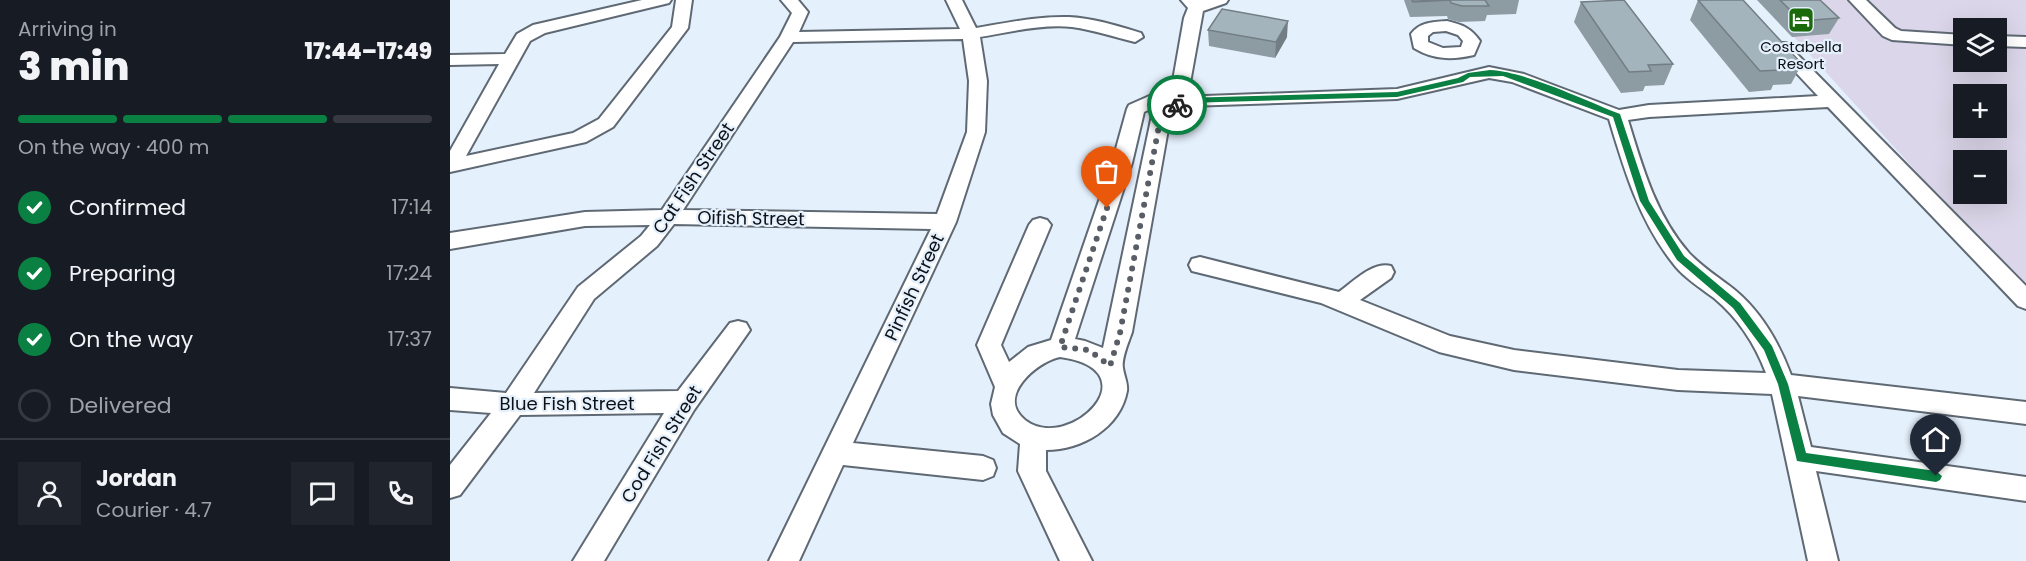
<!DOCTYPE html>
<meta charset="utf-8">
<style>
:root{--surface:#171b24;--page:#20242c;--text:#f1f3f6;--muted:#9ea1a6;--line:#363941;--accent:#0b8043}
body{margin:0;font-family:Poppins,sans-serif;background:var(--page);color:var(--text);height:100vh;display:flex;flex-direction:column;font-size:22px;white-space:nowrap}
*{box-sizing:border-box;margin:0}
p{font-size:20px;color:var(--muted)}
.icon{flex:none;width:33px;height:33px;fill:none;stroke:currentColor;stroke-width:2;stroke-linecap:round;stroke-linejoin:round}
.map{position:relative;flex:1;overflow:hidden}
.drawer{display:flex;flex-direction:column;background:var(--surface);width:450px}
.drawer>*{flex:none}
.tools{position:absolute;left:1503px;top:18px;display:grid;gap:12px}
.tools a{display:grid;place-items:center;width:54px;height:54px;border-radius:0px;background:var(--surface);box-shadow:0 6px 24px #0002;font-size:30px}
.pin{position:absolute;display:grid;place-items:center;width:51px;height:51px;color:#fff;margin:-62px -26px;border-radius:50% 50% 50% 0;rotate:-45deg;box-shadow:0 0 6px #0007}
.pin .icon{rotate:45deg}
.courier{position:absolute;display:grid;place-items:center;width:60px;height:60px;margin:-30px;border:4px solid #0b8043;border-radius:50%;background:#fff;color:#222;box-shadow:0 2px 8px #0007}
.headline em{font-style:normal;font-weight:800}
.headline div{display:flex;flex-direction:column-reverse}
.headline{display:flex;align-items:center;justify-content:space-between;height:102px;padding:0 18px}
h1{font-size:39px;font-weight:800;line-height:45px}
.bar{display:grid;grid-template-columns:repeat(4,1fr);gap:9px 6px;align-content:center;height:72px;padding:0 18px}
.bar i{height:8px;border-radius:4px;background:var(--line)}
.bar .current{background:var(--accent)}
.bar p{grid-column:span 4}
.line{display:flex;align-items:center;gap:15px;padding:0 18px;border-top:2px solid var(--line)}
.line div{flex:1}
.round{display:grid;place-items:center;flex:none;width:63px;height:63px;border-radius:0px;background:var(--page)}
ol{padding:0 18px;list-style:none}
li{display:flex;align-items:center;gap:18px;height:66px}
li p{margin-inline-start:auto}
li .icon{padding:6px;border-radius:50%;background:var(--accent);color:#fff;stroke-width:4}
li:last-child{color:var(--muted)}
li i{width:33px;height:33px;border:3px solid var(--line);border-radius:50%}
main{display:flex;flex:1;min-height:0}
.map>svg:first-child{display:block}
</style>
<main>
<section class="drawer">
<div class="headline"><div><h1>3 min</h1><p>Arriving in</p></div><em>17:44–17:49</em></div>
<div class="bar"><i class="current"></i><i class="current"></i><i class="current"></i><i></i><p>On the way · 400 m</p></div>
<ol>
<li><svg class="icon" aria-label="check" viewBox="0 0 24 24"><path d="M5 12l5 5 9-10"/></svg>Confirmed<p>17:14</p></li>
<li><svg class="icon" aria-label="check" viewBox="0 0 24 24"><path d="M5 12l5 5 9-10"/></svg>Preparing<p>17:24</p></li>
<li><svg class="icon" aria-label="check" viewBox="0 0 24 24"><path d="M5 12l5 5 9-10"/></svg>On the way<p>17:37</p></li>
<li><i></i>Delivered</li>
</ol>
<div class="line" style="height:108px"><a class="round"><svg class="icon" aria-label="person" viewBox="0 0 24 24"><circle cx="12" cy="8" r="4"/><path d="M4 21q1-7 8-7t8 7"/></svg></a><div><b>Jordan</b><p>Courier · 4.7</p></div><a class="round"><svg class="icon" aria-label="chat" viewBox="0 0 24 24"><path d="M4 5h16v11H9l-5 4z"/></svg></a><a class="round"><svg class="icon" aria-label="phone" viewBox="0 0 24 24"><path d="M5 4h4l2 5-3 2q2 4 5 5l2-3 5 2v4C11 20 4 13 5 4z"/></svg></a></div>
</section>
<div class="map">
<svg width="1576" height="561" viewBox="0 0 1576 561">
<rect width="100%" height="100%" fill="#e5f0fd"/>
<path fill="#dbd6e9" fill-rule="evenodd" d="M1310,0H1576V283L1475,181ZM1514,28H1546V62H1514ZM1514,94H1546V128H1514ZM1514,160H1546V194H1514Z"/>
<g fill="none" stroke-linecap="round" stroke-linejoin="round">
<defs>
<g id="minor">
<polygon points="192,0 221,0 219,3 95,33 80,41 16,156 123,133 149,119 222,27 226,0 242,0 238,28 163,127 136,142 0,172 0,151 49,64 0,65 0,55 55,54 67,34 83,25"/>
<path d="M331,0H348L358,12L349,32L510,29L496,0H512L526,28C557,23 587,16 619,17C643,18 668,26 691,33L693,37L685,42C664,37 644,30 622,27C592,24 559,32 530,37L537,81L535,132L506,222L403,443L533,456L543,460L546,468L543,476L533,480L393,465L349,561H319L481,229L224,224L207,246L144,299L84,393L228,391L280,323L288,321L296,323L300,330L244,410L154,561H123L214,413L70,415L10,495L0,498V465L41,413L0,410V388L56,393L128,287L191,236L200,225L135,226L0,249V233L135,212L212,210L330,37L342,13ZM513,39L519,81L517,132L487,214L233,210L343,42Z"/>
<path d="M731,0H778L776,3L753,11L740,83L743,87L740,91L694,112L682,163L625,339L635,341L653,348L702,115L728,97L947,89L1039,67L1074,74L1169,110L1199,105L1368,96L1322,47L1324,43H1336L1576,286V309L1568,306L1378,107L1199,117L1178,120C1192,166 1206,216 1239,253C1253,268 1270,278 1286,291C1312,313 1329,343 1341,375L1576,402V424L1348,396L1361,447L1576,477V501L1366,471L1388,561H1358L1322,394L1228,390L1064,370L989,352L871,303L742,271L739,265L742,259L750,257L889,292C903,282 923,261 941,266L944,272L941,278L910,300L1000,336L1064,350L1228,370L1316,373C1305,344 1288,318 1264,298C1249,287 1233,277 1222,262C1189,220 1174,169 1159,119L1062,82L1039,78L947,99L738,106L720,118L682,332C679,341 671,359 673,368C674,376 678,383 677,391C670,428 632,450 596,450V471L642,561H610L568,471L570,444L553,433L543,415L541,404L545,387L527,345L579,225L583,220L590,218L597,220L601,225L551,345L559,362L578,347L601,340L662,163L677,109L679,105L722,86L734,18L738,8ZM610,357C704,370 619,454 575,420C546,397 586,362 610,357Z"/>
<polygon points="1399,0 1416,0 1445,28 1451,31 1514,35 1514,45 1442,40 1433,36"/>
<path d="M997,21C1013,25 1021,28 1030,41L1024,55C1002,60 984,60 964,48L961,34C970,22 983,22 997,21ZM996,31L1008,35L1013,41L1011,47L993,48L978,42V36L983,32Z"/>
<polygon points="1546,36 1576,37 1576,47 1546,46"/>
</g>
</defs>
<use href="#minor" stroke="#5f6974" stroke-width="4"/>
<use href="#minor" fill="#fff" fill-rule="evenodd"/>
</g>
<g fill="#8d9ba2">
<polygon points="954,0 1069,0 1066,14 1037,15 1035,21 1009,22 998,19 997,16 960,17"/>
<polygon points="1248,0 1352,64 1341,84 1323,85 1321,90 1299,92 1240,20"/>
<polygon points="1307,0 1370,0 1389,18 1379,34 1342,37"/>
<polygon points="1131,2 1223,64 1214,85 1195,86 1193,91 1171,93 1124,22"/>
<polygon points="758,30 837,37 825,58 759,46"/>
</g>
<polygon fill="#737e84" points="838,21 837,37 825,58 826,42"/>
<g fill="#a4b4bc" stroke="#737e84" stroke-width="1.5">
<polygon points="962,0 1035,0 1039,6 1012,6 1001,3 1000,0 963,2"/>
<polygon points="1174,0 1223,64 1198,65 1201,71 1179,72 1131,2"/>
<polygon points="1248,0 1293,0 1352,64 1328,65 1332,70 1310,71"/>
<polygon points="1330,0 1370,0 1389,18 1351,21"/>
<polygon points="772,9 838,21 826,42 758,30"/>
</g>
<path fill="#0b8043" d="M1040,70C1077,72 1134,100 1170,114L1199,201L1234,256L1290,303L1322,346L1338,384L1356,453L1486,471L1492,476L1490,480L1486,482L1347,461L1328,384L1314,350L1283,308L1227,260L1190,201L1163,117L1053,76L1020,77L1013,82L947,97L736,103L727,108L723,105L734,98L947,92L1008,78L1018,73Z"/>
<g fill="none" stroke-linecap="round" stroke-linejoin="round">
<polyline stroke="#595e66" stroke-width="6" stroke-dasharray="0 10.8" points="657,208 610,347 639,350 660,366 670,333 711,115 727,105"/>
</g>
<defs>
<symbol id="hotel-square" viewBox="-11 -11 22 22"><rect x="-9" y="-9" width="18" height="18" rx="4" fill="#1a690b" stroke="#e5f0fd"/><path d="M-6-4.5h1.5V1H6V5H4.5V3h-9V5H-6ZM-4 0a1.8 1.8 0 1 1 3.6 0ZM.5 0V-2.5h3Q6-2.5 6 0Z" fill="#fff"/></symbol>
</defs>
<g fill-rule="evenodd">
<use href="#hotel-square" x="1336" y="5" width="30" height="30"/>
</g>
<g text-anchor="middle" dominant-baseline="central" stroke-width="4.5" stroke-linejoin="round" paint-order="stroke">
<g font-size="15" fill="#0d1015" stroke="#e5f0fd">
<text x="1351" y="46">Costabella<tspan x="1351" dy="17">Resort</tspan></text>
</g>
<g font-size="18" fill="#0d1015" stroke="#e5f0fd">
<text transform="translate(243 178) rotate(-56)">Cat Fish Street</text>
<text transform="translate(301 218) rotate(1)">Oifish Street</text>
<text transform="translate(464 287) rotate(-65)">Pinfish Street</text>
<text x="117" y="403">Blue Fish Street</text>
<text transform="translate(211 444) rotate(-58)">Cod Fish Street</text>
</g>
</g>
</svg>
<div class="tools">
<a><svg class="icon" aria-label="layers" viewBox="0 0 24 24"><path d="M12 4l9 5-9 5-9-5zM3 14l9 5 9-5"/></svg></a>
<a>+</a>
<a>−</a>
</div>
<div class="pin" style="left:657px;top:208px;background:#ea580c"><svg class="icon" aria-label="bag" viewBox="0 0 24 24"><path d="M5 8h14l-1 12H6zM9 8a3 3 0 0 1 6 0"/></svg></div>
<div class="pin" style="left:1486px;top:476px;background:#1f2937"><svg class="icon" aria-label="home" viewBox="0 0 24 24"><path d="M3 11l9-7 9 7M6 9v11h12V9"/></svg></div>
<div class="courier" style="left:727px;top:105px"><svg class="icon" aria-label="bike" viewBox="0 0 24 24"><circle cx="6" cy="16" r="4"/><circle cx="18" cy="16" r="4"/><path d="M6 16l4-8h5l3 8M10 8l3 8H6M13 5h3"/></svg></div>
</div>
</main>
